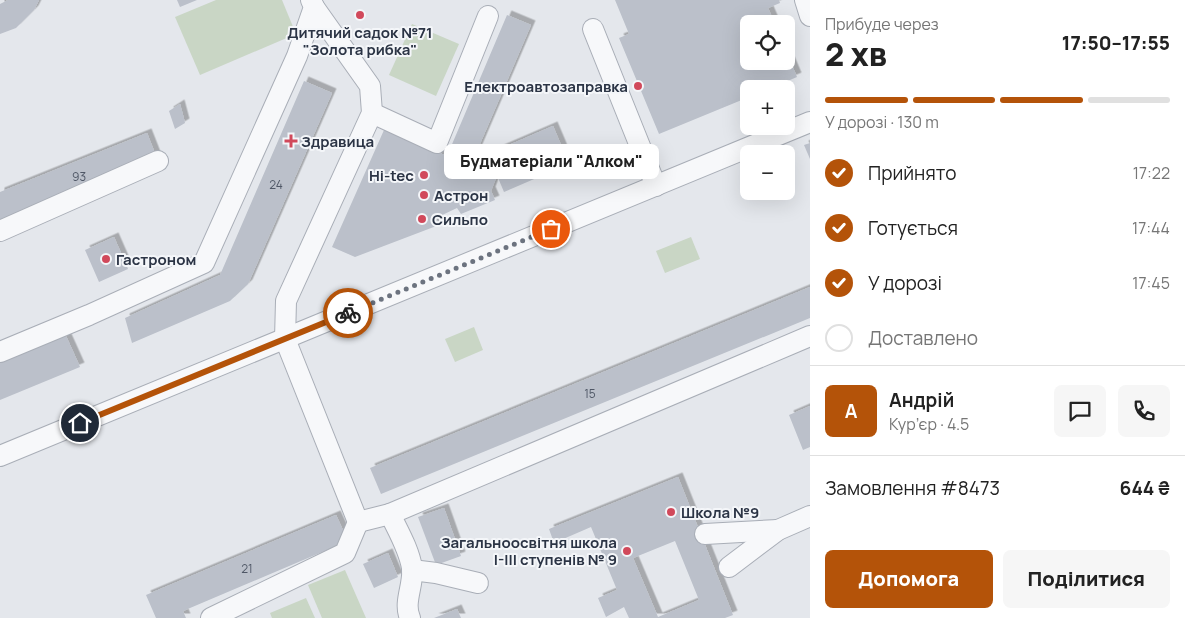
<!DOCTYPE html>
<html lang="uk">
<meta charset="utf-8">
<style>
:root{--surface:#fff;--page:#f6f6f6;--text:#222;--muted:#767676;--line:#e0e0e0;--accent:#b45309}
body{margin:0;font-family:Manrope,sans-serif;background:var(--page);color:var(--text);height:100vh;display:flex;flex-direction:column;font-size:19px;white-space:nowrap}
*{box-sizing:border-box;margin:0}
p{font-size:16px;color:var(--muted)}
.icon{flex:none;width:28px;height:28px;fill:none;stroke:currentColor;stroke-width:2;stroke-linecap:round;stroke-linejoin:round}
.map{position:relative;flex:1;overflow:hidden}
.side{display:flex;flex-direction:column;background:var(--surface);width:375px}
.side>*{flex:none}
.tools{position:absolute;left:740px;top:15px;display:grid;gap:10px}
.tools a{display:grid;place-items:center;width:55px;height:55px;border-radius:8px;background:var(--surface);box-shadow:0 5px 20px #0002;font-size:25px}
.pin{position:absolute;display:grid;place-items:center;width:42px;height:42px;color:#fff;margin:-21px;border:2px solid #fff;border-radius:50%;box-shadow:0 1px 5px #0007}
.courier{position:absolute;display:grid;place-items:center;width:50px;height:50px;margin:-25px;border:4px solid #b45309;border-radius:50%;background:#fff;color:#222;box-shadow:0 1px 6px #0007}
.bubble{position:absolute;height:35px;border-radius:8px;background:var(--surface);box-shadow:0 5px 20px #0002;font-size:16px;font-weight:800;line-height:35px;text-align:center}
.headline em{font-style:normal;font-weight:800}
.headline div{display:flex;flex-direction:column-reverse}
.headline{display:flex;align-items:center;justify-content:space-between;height:85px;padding:0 15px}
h1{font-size:32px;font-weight:800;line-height:38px}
.bar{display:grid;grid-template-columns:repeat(4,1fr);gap:8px 5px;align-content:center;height:60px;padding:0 15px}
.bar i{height:6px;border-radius:4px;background:var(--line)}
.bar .current{background:var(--accent)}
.bar p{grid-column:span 4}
.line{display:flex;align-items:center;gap:12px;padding:0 15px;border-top:1px solid var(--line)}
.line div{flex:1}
.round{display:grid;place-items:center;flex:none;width:52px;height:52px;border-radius:8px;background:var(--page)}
ol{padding:0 15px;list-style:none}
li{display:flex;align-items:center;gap:15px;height:55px}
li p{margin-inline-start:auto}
li .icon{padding:5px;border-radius:50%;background:var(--accent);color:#fff;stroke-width:4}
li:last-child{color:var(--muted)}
li i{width:28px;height:28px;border:2px solid var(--line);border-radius:50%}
.action{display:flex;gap:10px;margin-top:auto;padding:10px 15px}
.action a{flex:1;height:58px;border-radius:8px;background:var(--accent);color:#fff;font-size:20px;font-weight:800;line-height:58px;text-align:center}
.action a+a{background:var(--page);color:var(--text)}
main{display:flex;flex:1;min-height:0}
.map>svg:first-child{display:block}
</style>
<main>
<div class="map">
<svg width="810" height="618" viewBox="0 0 810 618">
<defs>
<filter id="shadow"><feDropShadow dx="4.5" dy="-4.5" stdDeviation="0" flood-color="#0004"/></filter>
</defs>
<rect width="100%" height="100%" fill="#e4e7ec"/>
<g fill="#c9d6c5">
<polygon points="216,0 282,0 296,34 200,75 175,17"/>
<polygon points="412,24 459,44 436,96 389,75"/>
<polygon points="691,237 700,259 665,273 656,251"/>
<polygon points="474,327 483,350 455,362 445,339"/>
<polygon points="345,570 366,618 322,618 308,585"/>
<polygon points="306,598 315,618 272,618 270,613"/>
</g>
<g fill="#bbc0ca" fill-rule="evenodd" filter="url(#shadow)">
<polygon points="8,0 39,0 34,10 16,28 0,34 0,4"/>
<polygon points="177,0 197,0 180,7"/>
<polygon points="615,0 779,0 780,3 768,8 775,24 749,24 749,61 786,61 786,51 797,77 769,89 749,89 749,97 659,134 619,38 629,34"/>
<polygon points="507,15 531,25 470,167 470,168 488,161 496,178 491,191 495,200 461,214 457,208 436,218 439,225 355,257 332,247 384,130 447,156"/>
<polygon points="304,81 332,93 248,284 230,301 132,343 125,318 220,275"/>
<polygon points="180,104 185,123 175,129 169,111"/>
<polygon points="553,126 569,164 504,192 488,154"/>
<polygon points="147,133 158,161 0,224 0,192"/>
<polygon points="810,143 810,159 804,145"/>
<polygon points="576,151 589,162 584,168 571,158"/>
<polygon points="114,237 128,269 99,282 85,250"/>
<polygon points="810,287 810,318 381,494 370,468"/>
<polygon points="66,336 80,367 0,400 0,363"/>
<polygon points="810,406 810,447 803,450 789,415"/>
<path d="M678,477L733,615L725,618H629L624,607L606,617L598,598L617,590L591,527L554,543L549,529ZM675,541L699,600L658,617L633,558Z"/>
<polygon points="444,508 461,556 436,565 418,517"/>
<polygon points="336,515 348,541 183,611 186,618 156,618 146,595"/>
<polygon points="388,553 398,577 374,588 363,564"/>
<polygon points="457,609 461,618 434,618"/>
</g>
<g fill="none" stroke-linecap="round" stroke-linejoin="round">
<defs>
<g id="minor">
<polyline points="805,0 810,16"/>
<path d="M314,7L370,86L372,113L286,301L285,339L358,522L390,514C398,531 409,549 412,568C414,585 403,602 410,618"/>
<polyline points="593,29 656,186"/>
<polyline points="372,113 437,143 488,16"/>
<polyline points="0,231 158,161"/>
<polyline points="0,352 89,315 204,263 297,56 314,7 311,0"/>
<polyline points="0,456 810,122"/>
<polyline points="390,514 810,336"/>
<polyline points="705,534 778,530"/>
<polyline points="729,567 778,530 810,516"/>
<polyline points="412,570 436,573 478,583"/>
<polyline points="211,618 345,553 358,522"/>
</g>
</defs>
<use href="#minor" stroke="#a9aeb7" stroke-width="22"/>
<use href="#minor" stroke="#f7f8fa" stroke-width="20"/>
</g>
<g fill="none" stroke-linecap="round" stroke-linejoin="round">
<polyline stroke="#6c737f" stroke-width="5" stroke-dasharray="0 9" points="348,313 551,229"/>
<polyline stroke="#b45309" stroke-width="6" points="80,423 348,313"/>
</g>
<g fill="#d1495b" stroke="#f4f6f9" stroke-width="2">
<circle cx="360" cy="15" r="5"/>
<circle cx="638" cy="86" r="5"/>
<path d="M288.5 133.5h5v5h5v5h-5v5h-5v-5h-5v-5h5z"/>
<circle cx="424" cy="175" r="5"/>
<circle cx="424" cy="195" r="5"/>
<circle cx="422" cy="219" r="5"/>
<circle cx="106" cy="259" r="5"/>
<circle cx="671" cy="512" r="5"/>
<circle cx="627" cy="551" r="5"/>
</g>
<g text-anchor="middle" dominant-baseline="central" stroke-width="4" stroke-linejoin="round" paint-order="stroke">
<g font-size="12" fill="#4f5766">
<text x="79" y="176">93</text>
<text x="276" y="184">24</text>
<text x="590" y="393">15</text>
<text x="247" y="568">21</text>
</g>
<g font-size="15" font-weight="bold" fill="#2b3445" stroke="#f4f6f9" text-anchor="start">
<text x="360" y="32" text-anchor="middle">Дитячий садок №71<tspan x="360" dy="17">"Золота рибка"</tspan></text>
<text x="628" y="86" text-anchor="end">Електроавтозаправка</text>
<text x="301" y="141">Здравица</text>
<text x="414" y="175" text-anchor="end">Hi-tec</text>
<text x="434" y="195">Астрон</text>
<text x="432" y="219">Сильпо</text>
<text x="116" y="259">Гастроном</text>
<text x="681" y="512">Школа №9</text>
<text x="617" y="542" text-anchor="end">Загальноосвітня школа<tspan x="617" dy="17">І-ІІІ ступенів № 9</tspan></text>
</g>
</g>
</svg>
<div class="tools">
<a><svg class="icon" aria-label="locate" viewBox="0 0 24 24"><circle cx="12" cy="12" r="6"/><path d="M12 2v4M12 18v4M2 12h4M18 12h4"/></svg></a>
<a>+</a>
<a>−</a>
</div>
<div class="pin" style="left:551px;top:229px;background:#ea580c"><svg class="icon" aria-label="bag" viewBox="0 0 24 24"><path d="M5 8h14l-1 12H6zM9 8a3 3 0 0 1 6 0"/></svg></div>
<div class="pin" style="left:80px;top:423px;background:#1f2937"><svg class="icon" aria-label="home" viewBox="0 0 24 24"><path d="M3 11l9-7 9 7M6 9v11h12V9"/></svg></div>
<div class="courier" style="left:348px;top:313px"><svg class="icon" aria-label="bike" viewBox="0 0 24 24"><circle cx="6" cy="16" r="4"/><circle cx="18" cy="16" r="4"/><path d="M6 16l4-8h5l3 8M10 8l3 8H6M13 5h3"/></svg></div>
<div class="bubble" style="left:444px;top:144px;width:215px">Будматеріали &quot;Алком&quot;</div>
</div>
<section class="side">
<div class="headline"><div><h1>2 хв</h1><p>Прибуде через</p></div><em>17:50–17:55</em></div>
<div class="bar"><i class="current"></i><i class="current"></i><i class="current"></i><i></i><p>У дорозі · 130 m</p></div>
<ol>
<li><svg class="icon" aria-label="check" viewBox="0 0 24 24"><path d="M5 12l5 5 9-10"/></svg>Прийнято<p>17:22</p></li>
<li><svg class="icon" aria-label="check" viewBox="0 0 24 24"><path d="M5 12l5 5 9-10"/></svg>Готується<p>17:44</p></li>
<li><svg class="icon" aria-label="check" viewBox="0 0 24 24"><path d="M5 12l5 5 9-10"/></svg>У дорозі<p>17:45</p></li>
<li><i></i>Доставлено</li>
</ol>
<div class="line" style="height:90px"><b class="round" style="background:var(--accent);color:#fff">А</b><div><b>Андрій</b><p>Кур’єр · 4.5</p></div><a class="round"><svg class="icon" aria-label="chat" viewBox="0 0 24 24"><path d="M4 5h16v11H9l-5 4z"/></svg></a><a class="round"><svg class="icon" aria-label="phone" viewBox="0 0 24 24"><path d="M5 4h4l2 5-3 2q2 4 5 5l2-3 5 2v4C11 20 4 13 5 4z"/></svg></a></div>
<div class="line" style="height:65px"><div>Замовлення #8473</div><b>644 ₴</b></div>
<div class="action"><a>Допомога</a><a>Поділитися</a></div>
</section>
</main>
